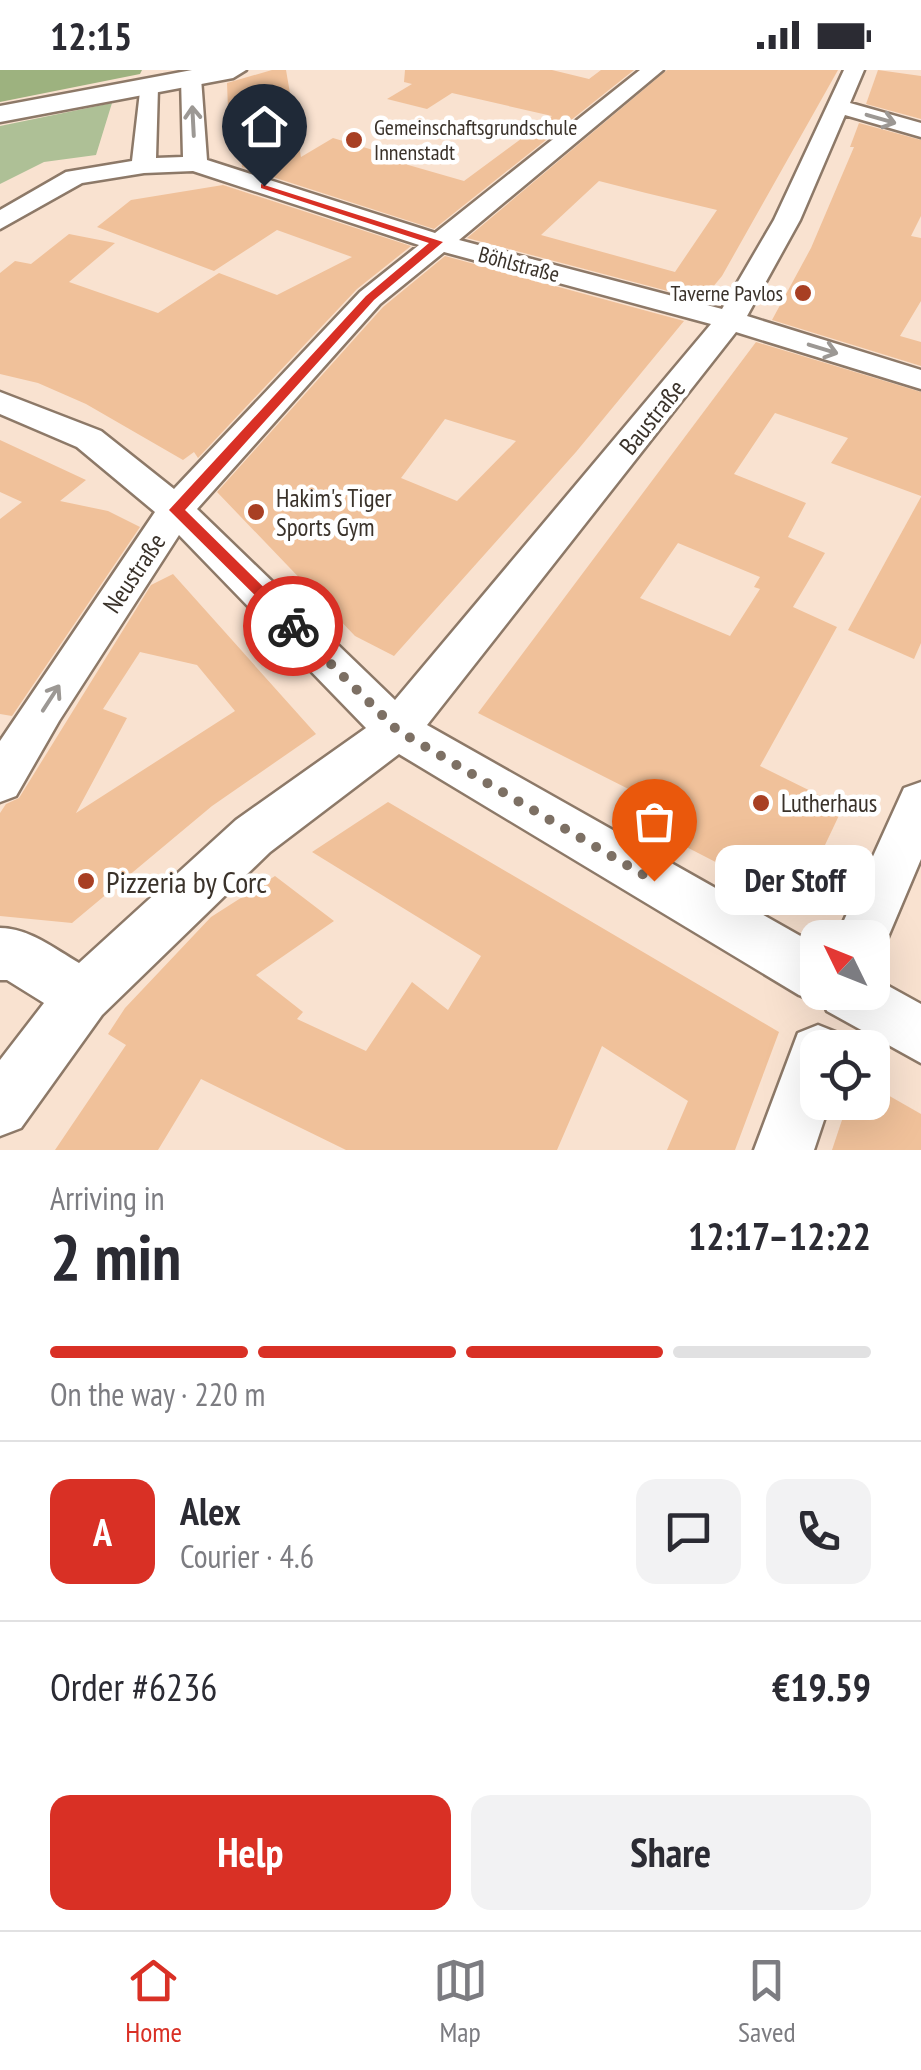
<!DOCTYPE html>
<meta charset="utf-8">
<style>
:root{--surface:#fff;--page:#f2f2f3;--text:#2b2b33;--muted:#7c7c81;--line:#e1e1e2;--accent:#d93025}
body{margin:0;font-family:"PT Sans Narrow",sans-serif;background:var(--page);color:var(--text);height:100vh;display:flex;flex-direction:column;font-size:38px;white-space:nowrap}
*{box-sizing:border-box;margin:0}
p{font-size:32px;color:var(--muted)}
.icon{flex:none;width:55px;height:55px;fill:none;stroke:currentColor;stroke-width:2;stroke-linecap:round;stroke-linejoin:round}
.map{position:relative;height:1080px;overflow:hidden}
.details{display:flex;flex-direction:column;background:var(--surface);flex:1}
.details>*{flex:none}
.needle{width:65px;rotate:313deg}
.buttons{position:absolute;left:800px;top:850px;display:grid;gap:20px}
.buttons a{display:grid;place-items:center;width:90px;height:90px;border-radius:20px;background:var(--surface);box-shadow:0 10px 40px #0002;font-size:50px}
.pin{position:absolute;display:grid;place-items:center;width:85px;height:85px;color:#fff;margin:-102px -42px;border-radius:50% 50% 50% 0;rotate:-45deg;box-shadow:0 0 10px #0007}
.pin .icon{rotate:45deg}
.courier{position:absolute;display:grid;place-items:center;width:100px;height:100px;margin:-50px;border:8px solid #d93025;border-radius:50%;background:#fff;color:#222;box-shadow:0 2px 12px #0007}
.bubble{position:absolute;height:70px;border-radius:20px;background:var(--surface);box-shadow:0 10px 40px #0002;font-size:32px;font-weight:700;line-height:70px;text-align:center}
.head em{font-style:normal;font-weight:700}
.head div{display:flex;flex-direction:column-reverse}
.head{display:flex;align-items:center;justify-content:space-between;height:170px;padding:0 50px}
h1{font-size:65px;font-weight:700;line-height:75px}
.bar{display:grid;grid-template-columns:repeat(4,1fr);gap:15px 10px;align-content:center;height:120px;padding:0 50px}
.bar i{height:12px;border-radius:8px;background:var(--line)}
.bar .on{background:var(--accent)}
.bar p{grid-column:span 4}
.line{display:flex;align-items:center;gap:25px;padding:0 50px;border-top:2px solid var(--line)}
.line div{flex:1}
.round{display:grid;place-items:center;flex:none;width:105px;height:105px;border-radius:20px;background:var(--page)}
.primary-button{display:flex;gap:20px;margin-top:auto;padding:20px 50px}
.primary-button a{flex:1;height:115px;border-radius:20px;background:var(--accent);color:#fff;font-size:40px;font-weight:700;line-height:115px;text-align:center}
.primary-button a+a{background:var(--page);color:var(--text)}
.status{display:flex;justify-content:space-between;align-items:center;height:70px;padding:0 50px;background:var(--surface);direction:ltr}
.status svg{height:28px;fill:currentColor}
.tab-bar{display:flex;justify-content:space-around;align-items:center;height:140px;border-top:2px solid var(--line);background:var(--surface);font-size:28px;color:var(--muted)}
.tab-bar a{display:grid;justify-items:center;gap:5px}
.tab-bar .on{color:var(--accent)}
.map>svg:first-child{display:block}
</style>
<div class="status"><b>12:15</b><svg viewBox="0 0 49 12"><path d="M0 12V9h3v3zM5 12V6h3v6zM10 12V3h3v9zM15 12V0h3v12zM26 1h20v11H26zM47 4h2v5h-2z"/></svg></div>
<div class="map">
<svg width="921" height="1080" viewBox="0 0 921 1080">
<rect width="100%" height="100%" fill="#f9e2d0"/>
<polygon fill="#aec096" points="112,33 96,85 44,92 0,114 0,56"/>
<polygon fill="#9db27f" points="0,0 142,0 140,4 0,32"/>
<g fill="#f0c19a" fill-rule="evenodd">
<polygon points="272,0 286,0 301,87 333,68 383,83 377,86 464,111 552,46 452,23 427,39 387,29 412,14 404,12 405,0 552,0 589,9 601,0 634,0 434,159 242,97 238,39 228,39 227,13"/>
<path d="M667,0H838L722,206L702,230L467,168ZM599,111L646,123L717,140L675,202L541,165Z"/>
<polygon points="878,0 921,6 921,49 866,34"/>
<polygon points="859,53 921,70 921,146 911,166 921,168 921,231 900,266 921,272 921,296 772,250 811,178 854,77 850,77"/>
<polygon points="223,115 411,176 357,219 198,388 194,382 183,390 86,334 38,313 0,304 0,203 15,191 31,194 69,164 115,173 69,212 158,243 219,203 277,225 352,187 277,160 214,201 97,157 131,130"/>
<path d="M445,186L684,251L576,382L394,586L355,566L217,422L383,237ZM445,349L516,371L457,431L401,408Z"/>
<path d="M756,272L921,322V426L831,393L848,368L775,343L734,404L806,433L788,467L825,483L793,537L837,557L760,696L843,737L797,834L669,768L682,746L478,643ZM678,473L760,507L754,517L760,519L730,566L640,528Z"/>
<polygon points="0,370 86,410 60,431 108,441 140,457 12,646 0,644 0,449 22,432 0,422"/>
<polygon points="921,427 921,573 914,589 848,560"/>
<path d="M173,504L316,664L212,736L72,853L0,846V743L6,734L19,728L151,515ZM140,582L197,595L235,641L76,743L127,648L103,639Z"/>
<polygon points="388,732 779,962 735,1080 667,1080 688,1031 602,976 557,1080 346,1080 201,1009 158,1080 55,1080 126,975 108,964 125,938 211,847 275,806 334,851 256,905 303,942 297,949 366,981 412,912 448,940 481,886 312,782"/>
<polygon points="872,1016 921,1044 921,1080 832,1080 848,1032 872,1032"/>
</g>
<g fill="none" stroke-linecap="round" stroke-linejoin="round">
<defs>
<g id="minor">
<path d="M640,0H663L459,170L722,239L774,150L844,0H864L850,33L921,53V67L845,45L800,150L747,246L921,300V319L736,262L427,655L818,876V922H872V907L921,934V993L827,941L823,931L818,933L799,925L399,684L270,782L102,945L21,1058L0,1066V990L44,933L7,910H0V858C29,858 55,879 79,893L236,750L366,658L179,465L59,651L16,726L0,732V671L155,442L77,377L0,344V322L101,361L174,419L360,222L419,175L193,101L144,103L82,113L0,159V140L66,102L132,91L141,13H155L158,17L156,88L183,87L181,8L191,2L201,8L207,90L435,163ZM444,182L711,254L395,630L197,439L380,234Z"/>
<polygon points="921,712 921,789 880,886 872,889 872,868 836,868 904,718"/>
<polygon points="818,955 838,963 844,978 818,978 818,1032 830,1032 814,1080 754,1080 798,963"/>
</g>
<polygon id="major" points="192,0 246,0 233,8 0,52 0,36"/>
</defs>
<use href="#minor" stroke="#8d7968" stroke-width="5"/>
<use href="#major" stroke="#8d7968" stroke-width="5"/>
<use href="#minor" fill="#fff" fill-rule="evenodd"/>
<use href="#major" fill="#fff" fill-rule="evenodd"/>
</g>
<defs><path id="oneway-shaft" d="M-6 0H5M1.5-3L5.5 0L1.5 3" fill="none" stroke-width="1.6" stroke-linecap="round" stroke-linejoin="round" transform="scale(2.5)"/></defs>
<g stroke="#9c9894">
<use href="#oneway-shaft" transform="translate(881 49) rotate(16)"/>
<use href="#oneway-shaft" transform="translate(193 51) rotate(-93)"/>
<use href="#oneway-shaft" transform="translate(823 279) rotate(17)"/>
<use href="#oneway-shaft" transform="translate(51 628) rotate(-57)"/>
</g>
<polygon fill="#d93025" points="261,114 443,172 374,230 185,440 299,552 301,556 293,563 169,440 366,226 429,173 261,118"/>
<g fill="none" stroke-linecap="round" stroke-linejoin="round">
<polyline stroke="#7d7064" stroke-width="10" stroke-dasharray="0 18" points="293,556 397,660 654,811"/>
</g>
<g fill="#a83f23" stroke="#fff" stroke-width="4">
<circle cx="354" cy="70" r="10"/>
<circle cx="803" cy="223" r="10"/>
<circle cx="256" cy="442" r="10"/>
<circle cx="761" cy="733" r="10"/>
<circle cx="86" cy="811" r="10"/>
</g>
<g text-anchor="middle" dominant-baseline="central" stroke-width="9" stroke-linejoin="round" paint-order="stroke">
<g font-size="22" fill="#3a322a" stroke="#fff" text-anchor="start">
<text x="374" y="57">Gemeinschaftsgrundschule<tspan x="374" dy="25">Innenstadt</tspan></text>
<text x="783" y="223" text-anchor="end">Taverne Pavlos</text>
</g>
<g font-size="22" fill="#3a322a" stroke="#fff">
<text transform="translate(519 194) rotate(15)">Böhlstraße</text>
</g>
<g font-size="25" fill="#3a322a" stroke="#fff">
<text transform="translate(652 347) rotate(-51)">Baustraße</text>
<text transform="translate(134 503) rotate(-56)">Neustraße</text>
</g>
<g font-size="25" fill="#3a322a" stroke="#fff" text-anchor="start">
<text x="276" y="428">Hakim's Tiger<tspan x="276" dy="29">Sports Gym</tspan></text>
<text x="781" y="733">Lutherhaus</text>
</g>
<g font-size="30" fill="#3a322a" stroke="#fff" text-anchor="start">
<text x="106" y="811">Pizzeria by Corc</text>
</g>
</g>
</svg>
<div class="buttons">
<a><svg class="needle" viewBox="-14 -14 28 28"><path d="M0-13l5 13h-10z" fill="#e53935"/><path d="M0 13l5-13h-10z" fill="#7c7c81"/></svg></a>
<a><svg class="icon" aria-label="locate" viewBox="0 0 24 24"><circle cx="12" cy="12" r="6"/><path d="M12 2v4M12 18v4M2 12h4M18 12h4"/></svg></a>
</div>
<div class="pin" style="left:654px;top:811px;background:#ea580c"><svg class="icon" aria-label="bag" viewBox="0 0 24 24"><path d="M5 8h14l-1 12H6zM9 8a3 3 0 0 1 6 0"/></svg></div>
<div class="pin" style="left:264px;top:116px;background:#1f2937"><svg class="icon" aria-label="home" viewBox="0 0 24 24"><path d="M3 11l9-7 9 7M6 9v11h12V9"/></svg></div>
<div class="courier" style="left:293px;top:556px"><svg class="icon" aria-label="bike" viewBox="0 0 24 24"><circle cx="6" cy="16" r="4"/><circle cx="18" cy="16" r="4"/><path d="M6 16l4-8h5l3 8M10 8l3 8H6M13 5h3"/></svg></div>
<div class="bubble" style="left:715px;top:775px;width:160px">Der Stoff</div>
</div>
<section class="details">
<div class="head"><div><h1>2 min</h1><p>Arriving in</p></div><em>12:17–12:22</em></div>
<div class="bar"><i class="on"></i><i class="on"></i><i class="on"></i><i></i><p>On the way · 220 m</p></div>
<div class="line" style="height:180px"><b class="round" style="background:var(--accent);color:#fff">A</b><div><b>Alex</b><p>Courier · 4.6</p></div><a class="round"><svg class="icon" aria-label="chat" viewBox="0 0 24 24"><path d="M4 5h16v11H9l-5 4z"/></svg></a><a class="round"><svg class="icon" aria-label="phone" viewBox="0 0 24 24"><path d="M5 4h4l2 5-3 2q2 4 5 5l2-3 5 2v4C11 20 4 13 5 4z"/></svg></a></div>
<div class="line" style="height:130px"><div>Order #6236</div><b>€19.59</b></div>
<div class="primary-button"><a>Help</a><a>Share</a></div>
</section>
<nav class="tab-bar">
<a class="on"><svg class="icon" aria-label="home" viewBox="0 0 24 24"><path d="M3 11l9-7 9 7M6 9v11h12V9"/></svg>Home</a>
<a><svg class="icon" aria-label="map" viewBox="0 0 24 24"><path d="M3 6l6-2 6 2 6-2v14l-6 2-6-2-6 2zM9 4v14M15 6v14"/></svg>Map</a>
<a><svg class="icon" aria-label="saved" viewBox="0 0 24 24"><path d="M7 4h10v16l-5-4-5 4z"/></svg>Saved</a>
</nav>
